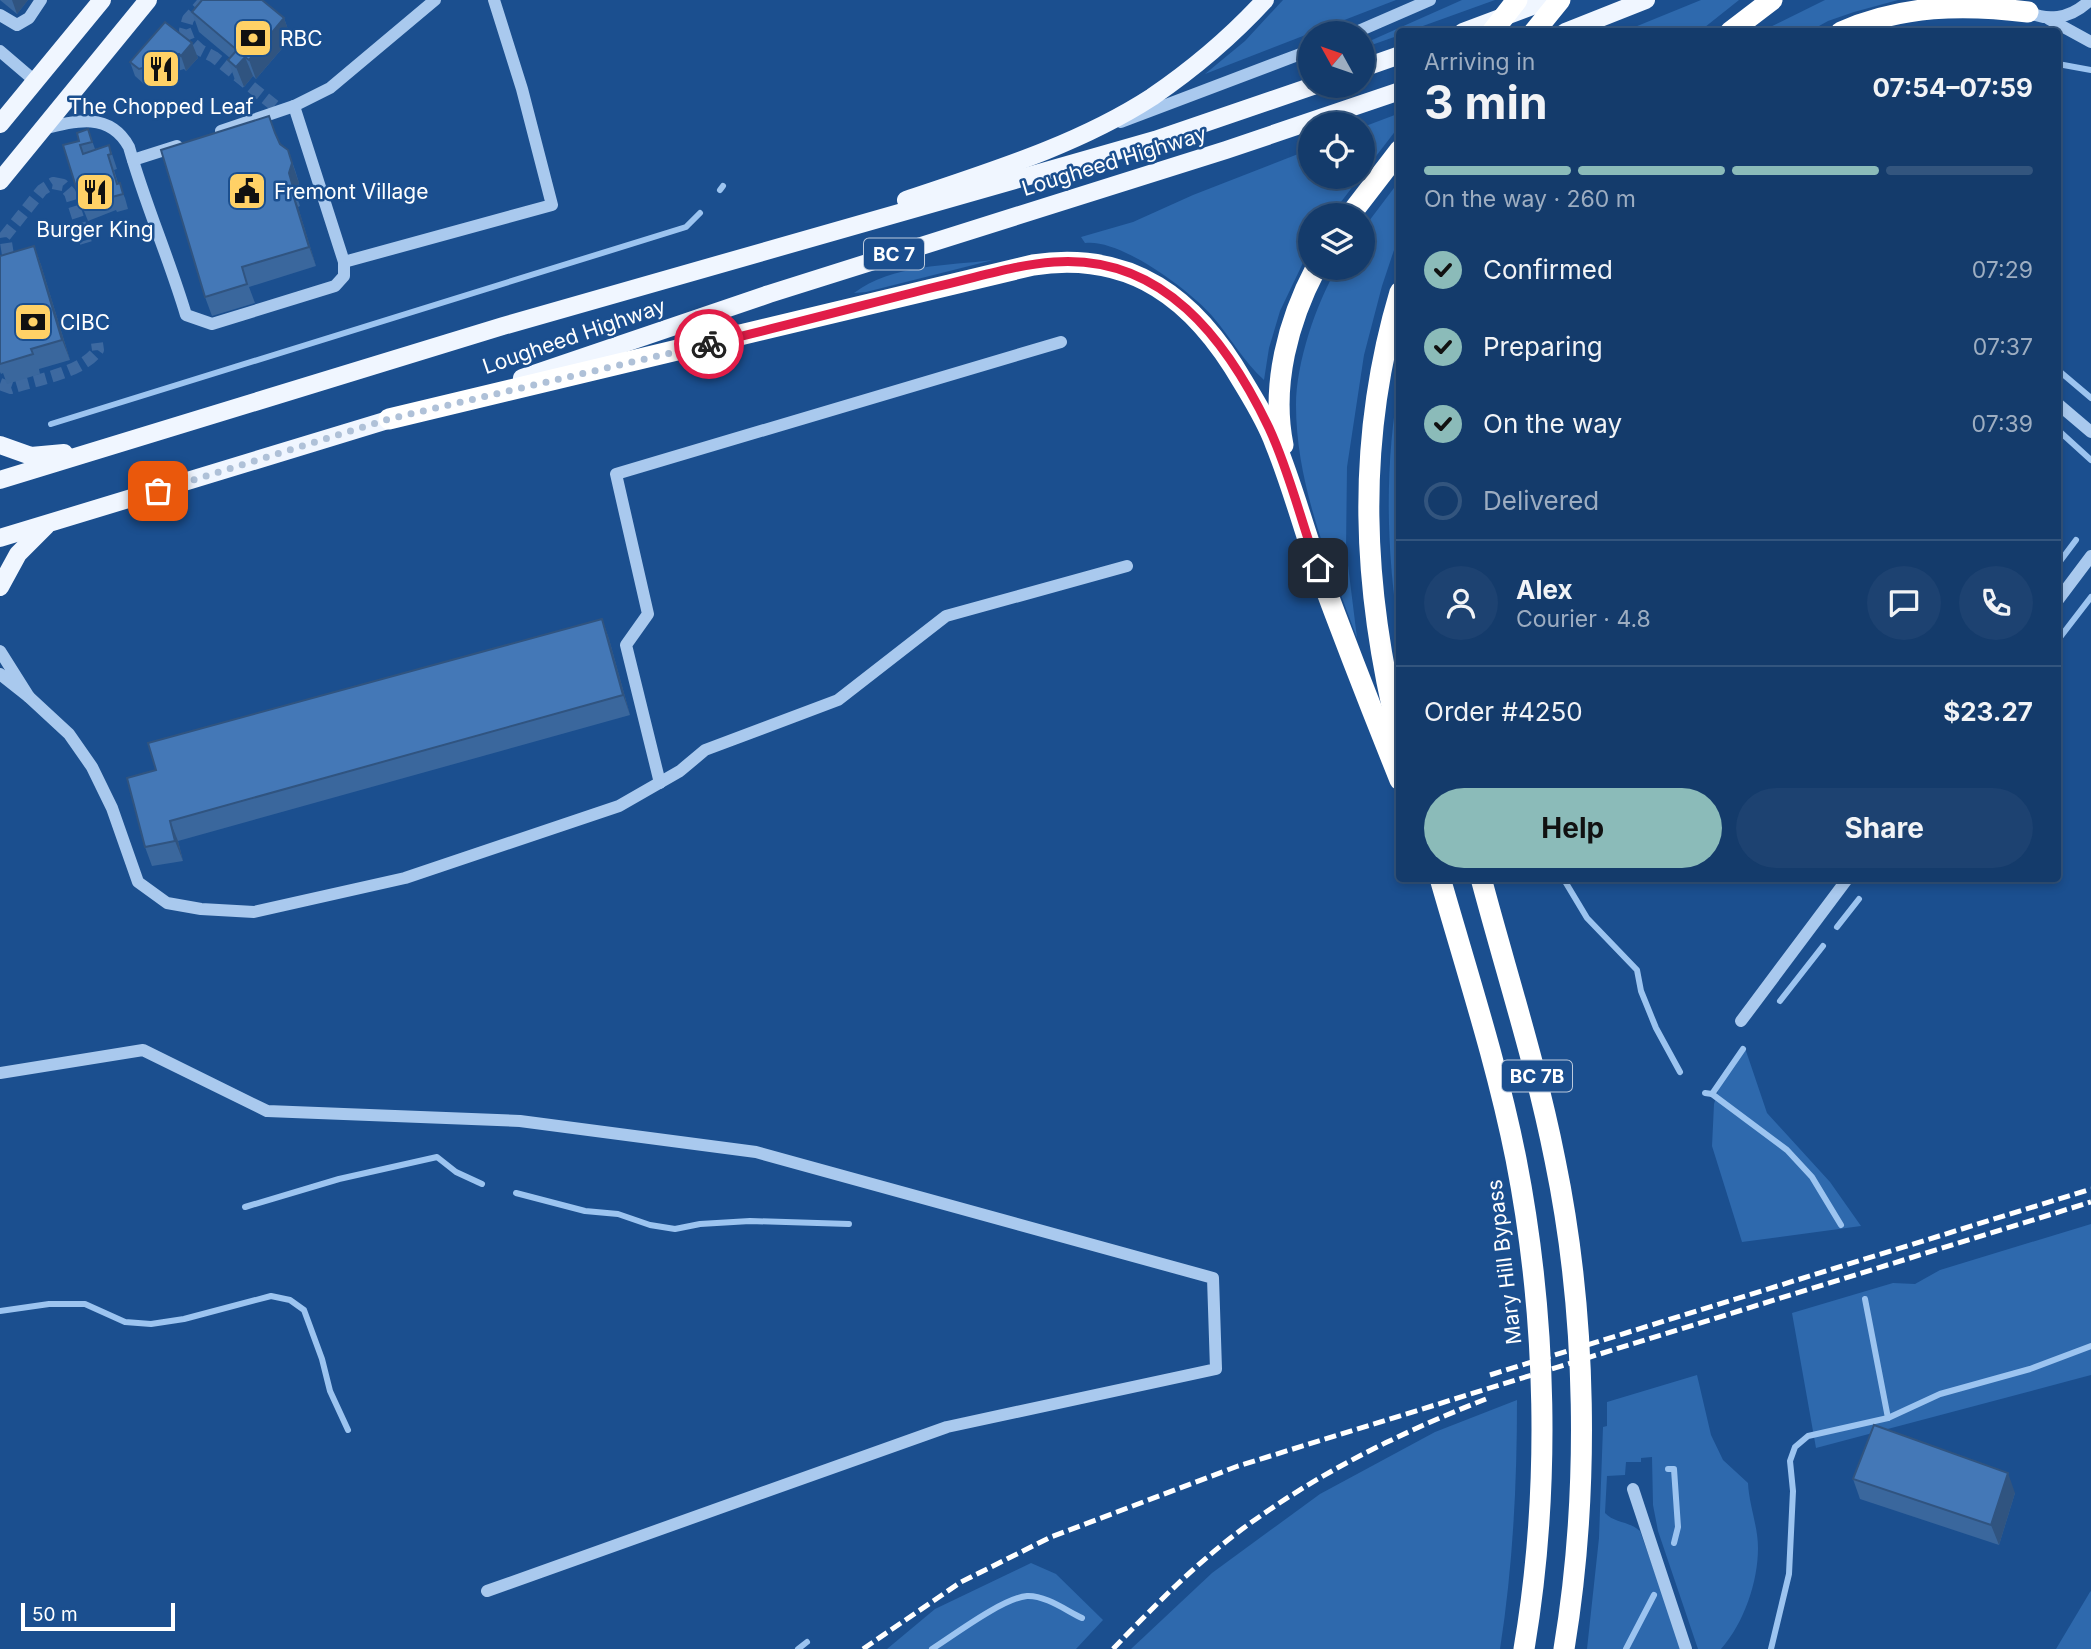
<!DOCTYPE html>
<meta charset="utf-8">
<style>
:root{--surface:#143b6b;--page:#1d4271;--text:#f1f3f6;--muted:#9dadc1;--line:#33557e;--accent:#8bbbb9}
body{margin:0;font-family:Inter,sans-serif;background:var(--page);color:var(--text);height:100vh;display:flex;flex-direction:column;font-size:26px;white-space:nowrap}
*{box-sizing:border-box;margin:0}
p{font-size:23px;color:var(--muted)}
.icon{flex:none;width:38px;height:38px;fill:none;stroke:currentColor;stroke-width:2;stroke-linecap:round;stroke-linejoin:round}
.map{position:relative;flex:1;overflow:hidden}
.panel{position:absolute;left:1396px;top:28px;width:665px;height:854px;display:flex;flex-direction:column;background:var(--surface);border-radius:7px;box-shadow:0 4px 10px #0003,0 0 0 2px var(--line)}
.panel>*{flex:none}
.needle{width:46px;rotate:310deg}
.fabs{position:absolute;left:1298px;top:21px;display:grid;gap:14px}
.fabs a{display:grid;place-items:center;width:77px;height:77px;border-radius:50%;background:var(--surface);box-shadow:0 4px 10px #0003,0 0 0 2px var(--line);font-size:35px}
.scale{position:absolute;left:21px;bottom:18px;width:154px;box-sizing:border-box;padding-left:7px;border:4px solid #fff;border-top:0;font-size:19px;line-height:24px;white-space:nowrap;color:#fff;-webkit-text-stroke:5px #1b4f8f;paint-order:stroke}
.pin{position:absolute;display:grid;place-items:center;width:60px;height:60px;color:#fff;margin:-30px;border-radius:14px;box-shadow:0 4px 10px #0006}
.courier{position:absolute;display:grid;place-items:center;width:70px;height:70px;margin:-35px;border:5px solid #e11d48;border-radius:50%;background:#fff;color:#222;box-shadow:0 2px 9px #0007}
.overview em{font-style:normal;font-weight:700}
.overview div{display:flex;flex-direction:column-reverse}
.overview{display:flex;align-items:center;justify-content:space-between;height:119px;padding:0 28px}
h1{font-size:46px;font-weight:700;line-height:52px}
.bar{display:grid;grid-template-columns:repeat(4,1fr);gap:10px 7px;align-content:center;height:84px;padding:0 28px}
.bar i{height:9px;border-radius:5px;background:var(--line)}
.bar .on{background:var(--accent)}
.bar p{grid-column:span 4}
.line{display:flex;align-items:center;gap:18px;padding:0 28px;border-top:2px solid var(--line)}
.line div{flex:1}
.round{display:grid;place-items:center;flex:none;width:74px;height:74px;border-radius:37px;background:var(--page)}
ol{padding:0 28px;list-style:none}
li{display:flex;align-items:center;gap:21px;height:77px}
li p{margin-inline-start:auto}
li .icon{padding:7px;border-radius:50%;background:var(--accent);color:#111;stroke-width:4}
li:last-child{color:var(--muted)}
li i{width:38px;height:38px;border:4px solid var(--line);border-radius:50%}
.cta{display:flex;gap:14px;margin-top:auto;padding:14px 28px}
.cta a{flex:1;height:80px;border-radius:42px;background:var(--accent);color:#111;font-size:28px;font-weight:700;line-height:80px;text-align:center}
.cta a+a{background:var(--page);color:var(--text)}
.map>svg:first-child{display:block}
</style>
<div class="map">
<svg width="2091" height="1649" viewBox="0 0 2091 1649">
<rect width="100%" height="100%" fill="#1b4f8f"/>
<g fill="#2e69ad">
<polygon points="1283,0 1396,0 1205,74 1245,41"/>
<polygon points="1462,0 1495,0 1409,31 1400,32 1400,35 1363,48 1363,44"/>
<polygon points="1701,0 1739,0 1700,31 1625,31"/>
<polygon points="1825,0 1898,0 1854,12 1828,21 1810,31 1762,31"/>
<polygon points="1400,113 1400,125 1363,173 1363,127"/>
<path d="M1311,149V177H1360L1331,215H1311V246L1280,311L1269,348L1264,380C1244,362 1231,338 1213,317C1191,291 1120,238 1085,243L1081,237L1133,222L1193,195Z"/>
<path d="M1400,180V232L1382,286L1364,355L1347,467L1346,549L1357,638C1330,564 1296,486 1296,405C1296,363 1316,304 1337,268H1363V229Z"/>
<path d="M993,260L866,292L854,293C892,264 948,266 993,260Z"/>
<path d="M1400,378V639C1386,552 1384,465 1400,378Z"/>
<polygon points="1745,1048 1767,1113 1830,1182 1861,1226 1742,1242 1712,1146 1714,1104 1724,1071"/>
<polygon points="2091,1224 2091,1375 1816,1448 1792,1313 1893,1283 1915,1284 1940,1270"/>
<path d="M1697,1375L1711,1435L1723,1460L1748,1483C1749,1505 1758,1526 1758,1548C1758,1582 1744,1623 1721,1649H1698L1658,1531L1653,1505L1652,1457L1641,1458V1462H1626L1625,1475L1607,1476L1605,1513C1614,1523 1629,1521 1640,1531L1682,1649H1587L1599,1538L1603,1427L1607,1426V1402Z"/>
<path d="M1517,1400C1517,1483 1513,1566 1500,1649H1131L1212,1573L1320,1494L1435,1432Z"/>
<polygon points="1031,1563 1056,1574 1103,1620 1076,1649 887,1649 935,1609"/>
<polygon points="2091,1591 2091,1649 2056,1649 2090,1592"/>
</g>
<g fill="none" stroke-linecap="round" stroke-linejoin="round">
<g stroke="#9cc4f0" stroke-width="6">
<polyline points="2058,64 2091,70"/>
<polyline points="720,190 723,186"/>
<polyline points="2058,370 2091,398"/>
<polyline points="51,424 686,227 700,213"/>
<polyline points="2058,430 2091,460"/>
<polyline points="2058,564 2076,540"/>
<polyline points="2058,640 2091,597"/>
<polyline points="1563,878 1587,918 1637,970 1641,991 1656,1028 1680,1072"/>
<polyline points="1873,880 1874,878"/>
<polyline points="1837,927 1859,899"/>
<polyline points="1780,1001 1823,946"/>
<polyline points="1705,1093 1712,1094 1787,1150 1812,1177 1841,1225"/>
<polyline points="1712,1094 1743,1049"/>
<polyline points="516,1193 585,1211 618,1214 650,1225 675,1229 700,1224 750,1221 849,1224"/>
<polyline points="245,1207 339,1179 437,1157 456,1172 482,1184"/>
<polyline points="1865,1299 1888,1418"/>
<polyline points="0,1311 49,1304 85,1304 125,1322 151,1324 184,1319 271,1296 290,1300 304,1310 322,1359 330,1391 348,1430"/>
<polyline points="1668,1469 1674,1469 1678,1527 1674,1543"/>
<polyline points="798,1649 807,1642"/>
<path d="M932,1649C954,1635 1003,1598 1027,1596C1045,1595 1067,1611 1082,1618"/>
<polyline points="1626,1649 1654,1595"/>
<polyline points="1771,1649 1789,1574 1793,1491 1790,1461 1795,1447 1808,1436 1888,1418 1940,1394 2030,1369 2091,1346"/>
</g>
<g stroke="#3d69a0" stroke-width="12" stroke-dasharray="12 6" stroke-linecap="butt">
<polyline points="205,0 188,19 185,30 189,40 200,50 214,57 280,110"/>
<polyline points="8,255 5,236 42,190 53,183 63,185 70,193 86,243"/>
<path d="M0,384L11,388C38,379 82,373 98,350L97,343"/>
</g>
<g stroke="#a9c9ee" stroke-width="12">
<path d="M2022,9C2046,23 2071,19 2090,0"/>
<polyline points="0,15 17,25 29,18 41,0"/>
<polyline points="2049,19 2091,42"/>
<polyline points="1354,33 1430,0"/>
<polyline points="0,51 35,81"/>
<polyline points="294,106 344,262 552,205 522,89 494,0"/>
<polyline points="1121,122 1311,50"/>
<path d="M43,129C76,120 110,112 129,147C145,204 169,258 186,315L212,324L335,286L344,276V262"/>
<polyline points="221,131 294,106 330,88 435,0"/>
<polyline points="133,160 177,146"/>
<polyline points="2058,404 2091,432"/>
<polyline points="2058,600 2091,556"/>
<polyline points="0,651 29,697 0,674"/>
<polyline points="29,697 69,734 92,767 112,808 138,882 167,903 201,909 254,912 405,878 619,806 680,771 705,750 838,700 946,616 1127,566"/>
<polyline points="660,783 626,645 648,614 616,474 1061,342"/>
<polyline points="1741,1021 1848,878"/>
<polyline points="0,1073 143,1050 267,1111 520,1121 756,1152 1213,1278 1216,1369 947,1427 487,1591"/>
<polyline points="1633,1489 1686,1649"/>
</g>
<g stroke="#f0f6ff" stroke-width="18">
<polyline points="1463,32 1548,0"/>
<polyline points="1565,32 1646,0"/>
<polyline points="1363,68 1400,55"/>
<polyline points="0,124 102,0"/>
<polyline points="0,181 148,0"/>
<path d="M906,200C989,172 1078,145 1152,97C1193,69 1231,37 1265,0"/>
<polyline points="522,378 769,294 1226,150 1400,91"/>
<polyline points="0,445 31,456 64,453"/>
<polyline points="0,480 503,326 1155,140 1313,86"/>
<polyline points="0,538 401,416"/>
<polyline points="0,587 18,554 46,526"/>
</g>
<g stroke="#fff" stroke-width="21">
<polyline points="1534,32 1560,0"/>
<polyline points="1730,32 1772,0"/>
<path d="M1841,32C1902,5 1963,4 2028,12"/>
<polyline points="1350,215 1400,150"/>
<path d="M1400,292C1355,443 1362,589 1400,740"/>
<path d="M389,419L1033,265C1132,250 1195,299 1243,382C1255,402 1267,421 1275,443C1291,482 1302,523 1316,563C1343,636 1371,708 1400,780"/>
<path d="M1283,445C1271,385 1288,321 1316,268"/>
<path d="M1440,878C1467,972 1497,1064 1516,1159C1547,1318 1551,1490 1524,1649"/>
<path d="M1481,878C1506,972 1536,1064 1555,1160C1587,1315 1590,1492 1564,1649"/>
</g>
<g stroke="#fff" stroke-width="5" stroke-dasharray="12 5" stroke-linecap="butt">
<polyline points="1490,1375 2091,1189"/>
<polyline points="863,1649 961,1582 1051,1537 1238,1466 2091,1202"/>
<path d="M1113,1649C1158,1602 1205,1554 1259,1517C1328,1468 1407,1430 1486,1399"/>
</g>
<polyline stroke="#fff" stroke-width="21" points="1492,32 1517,0"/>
</g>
<g fill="#3a679d">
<polygon points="0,0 28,0 17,14"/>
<polygon points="192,12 284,18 291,38 256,79 253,76 244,87 235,80 228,60 230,58 199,32"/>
<polygon points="192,43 198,58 186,71 184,69 159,77 160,79 144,84 135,76 130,62"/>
<polygon points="88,129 95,149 109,145 117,169 114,170 118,183 125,198 128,209 117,212 116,210 88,221 82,206 79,141"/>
<polygon points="276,137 280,144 288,150 295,170 299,183 296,193 300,206 298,207 316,266 249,287 255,303 212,316 205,297"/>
<polygon points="34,246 41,265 70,360 39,369 40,374 7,384 3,373 1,374 0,372 0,256"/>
<polygon points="602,619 609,639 630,715 178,841 183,861 152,866 145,847 156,770"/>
<polygon points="1853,1479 2015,1493 1999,1545 1860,1499"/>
</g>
<g fill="#305480">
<polygon points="12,0 28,0 17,14"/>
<polygon points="284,18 291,38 256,79 249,60"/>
<polygon points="192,43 198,58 186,71 181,56"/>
<polygon points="245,57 253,76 244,87 236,67"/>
<polygon points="288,150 299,183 296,193 300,206 289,173"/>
<polygon points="291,188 298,207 316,266 309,247"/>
<polygon points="34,246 41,265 70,360 62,340"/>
<polygon points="602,619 609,639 630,715 623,695"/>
<polygon points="170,821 178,841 183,861 175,841"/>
<polygon points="2008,1473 2015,1493 1999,1545 1991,1525"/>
</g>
<g fill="#4478b7" stroke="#305480" stroke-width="2">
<polygon points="202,0 262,0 284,18 249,60 245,57 236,67 228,60 237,50 192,12"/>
<polygon points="165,22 192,43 181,56 179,54 154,62 154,65 139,69 130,62"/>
<polygon points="269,116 275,133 280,144 288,150 292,163 289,173 293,187 291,188 309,247 242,267 247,284 205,297 161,150"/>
<polygon points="88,129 92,142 80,145 83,154 109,145 111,154 108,155 117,184 120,183 123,194 112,197 111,195 82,206 63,145 79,141 77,133"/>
<polygon points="34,246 62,340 31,349 33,354 0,364 0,256"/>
<polygon points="602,619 623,695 170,821 175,841 145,847 127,778 156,770 148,743"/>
<polygon points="1874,1425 2008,1473 1991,1525 1853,1479"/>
</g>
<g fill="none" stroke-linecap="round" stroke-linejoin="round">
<polyline stroke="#afc1d8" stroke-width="7" stroke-dasharray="0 12.6" points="158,491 389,419 709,344"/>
<path stroke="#e11d48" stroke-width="9" d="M709,344C785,326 860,306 935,287C974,278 1014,265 1054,262C1163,254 1227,340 1269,428C1290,473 1301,522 1318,568"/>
</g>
<defs>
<symbol id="bank-square" viewBox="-11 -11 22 22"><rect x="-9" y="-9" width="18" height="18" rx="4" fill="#ffd166" stroke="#1b4f8f"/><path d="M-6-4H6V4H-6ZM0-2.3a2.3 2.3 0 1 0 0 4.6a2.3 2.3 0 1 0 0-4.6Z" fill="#111"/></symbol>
<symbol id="restaurant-square" viewBox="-11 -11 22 22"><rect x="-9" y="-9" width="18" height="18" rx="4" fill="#ffd166" stroke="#1b4f8f"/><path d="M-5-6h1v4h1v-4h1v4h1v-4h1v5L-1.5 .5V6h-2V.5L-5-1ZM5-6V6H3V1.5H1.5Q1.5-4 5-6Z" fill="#111"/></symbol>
<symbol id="civic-square" viewBox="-11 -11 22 22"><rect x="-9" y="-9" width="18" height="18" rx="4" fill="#ffd166" stroke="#1b4f8f"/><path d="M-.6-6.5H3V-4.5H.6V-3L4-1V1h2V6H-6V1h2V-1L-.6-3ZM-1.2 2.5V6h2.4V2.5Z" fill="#111"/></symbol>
</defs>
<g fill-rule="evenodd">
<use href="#bank-square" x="231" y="16" width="44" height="44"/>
<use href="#restaurant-square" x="139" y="47" width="44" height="44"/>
<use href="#civic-square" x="225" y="169" width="44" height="44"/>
<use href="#restaurant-square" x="73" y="170" width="44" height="44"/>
<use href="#bank-square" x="11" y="300" width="44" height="44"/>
</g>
<g text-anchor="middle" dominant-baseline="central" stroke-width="5" stroke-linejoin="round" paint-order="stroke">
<g fill="#1b4f8f" stroke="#bbcadd" stroke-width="2">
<rect x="864" y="238.5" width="60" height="31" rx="5"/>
<rect x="1502" y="1060.5" width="70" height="31" rx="5"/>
</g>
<g font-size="19" font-weight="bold" fill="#fff">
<text x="894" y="254">BC 7</text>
<text x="1537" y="1076">BC 7B</text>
</g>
<g font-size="21" fill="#fff" stroke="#1b4f8f" text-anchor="start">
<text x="280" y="38">RBC</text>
<text x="161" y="106" text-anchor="middle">The Chopped Leaf</text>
<text x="274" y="191">Fremont Village</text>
<text x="95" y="229" text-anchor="middle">Burger King</text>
<text x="60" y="322">CIBC</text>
</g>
<g font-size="21" fill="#fff" stroke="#1b4f8f">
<text transform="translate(1114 161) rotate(-17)">Lougheed Highway</text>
<text transform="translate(574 336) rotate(-19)">Lougheed Highway</text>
<text transform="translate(1504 1262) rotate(-97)">Mary Hill Bypass</text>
</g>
</g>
</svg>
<div class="fabs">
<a><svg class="needle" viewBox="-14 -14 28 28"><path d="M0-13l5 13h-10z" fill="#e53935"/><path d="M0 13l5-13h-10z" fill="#9dadc1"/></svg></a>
<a><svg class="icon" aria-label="locate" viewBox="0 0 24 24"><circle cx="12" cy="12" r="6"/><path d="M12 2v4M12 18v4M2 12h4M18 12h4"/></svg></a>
<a><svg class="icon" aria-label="layers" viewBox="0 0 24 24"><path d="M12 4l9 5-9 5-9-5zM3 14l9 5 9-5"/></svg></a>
</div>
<div class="scale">50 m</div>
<div class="pin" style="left:158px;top:491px;background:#ea580c"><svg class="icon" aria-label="bag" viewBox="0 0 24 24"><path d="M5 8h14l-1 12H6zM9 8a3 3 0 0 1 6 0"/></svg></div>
<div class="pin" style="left:1318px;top:568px;background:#1f2937"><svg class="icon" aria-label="home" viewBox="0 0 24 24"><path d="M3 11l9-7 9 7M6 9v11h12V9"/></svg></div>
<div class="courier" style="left:709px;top:344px"><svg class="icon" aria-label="bike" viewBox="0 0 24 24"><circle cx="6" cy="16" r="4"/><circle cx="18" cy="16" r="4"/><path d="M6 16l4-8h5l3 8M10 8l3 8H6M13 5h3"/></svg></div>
<section class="panel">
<div class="overview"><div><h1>3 min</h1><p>Arriving in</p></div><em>07:54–07:59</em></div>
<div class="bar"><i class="on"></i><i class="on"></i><i class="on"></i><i></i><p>On the way · 260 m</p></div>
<ol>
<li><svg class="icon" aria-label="check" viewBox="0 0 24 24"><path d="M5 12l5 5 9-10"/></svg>Confirmed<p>07:29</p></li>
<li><svg class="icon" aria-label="check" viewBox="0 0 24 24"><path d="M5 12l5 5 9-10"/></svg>Preparing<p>07:37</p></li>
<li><svg class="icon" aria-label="check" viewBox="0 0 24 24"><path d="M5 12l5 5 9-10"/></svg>On the way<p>07:39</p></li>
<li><i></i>Delivered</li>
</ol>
<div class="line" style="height:126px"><a class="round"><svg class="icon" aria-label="person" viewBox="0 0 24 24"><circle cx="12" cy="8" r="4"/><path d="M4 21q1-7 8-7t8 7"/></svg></a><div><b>Alex</b><p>Courier · 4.8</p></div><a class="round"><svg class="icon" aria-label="chat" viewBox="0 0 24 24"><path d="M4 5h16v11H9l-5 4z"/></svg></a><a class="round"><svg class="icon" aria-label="phone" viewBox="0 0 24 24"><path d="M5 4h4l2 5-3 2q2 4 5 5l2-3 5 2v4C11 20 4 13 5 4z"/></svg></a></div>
<div class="line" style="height:91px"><div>Order #4250</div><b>$23.27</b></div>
<div class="cta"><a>Help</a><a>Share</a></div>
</section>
</div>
